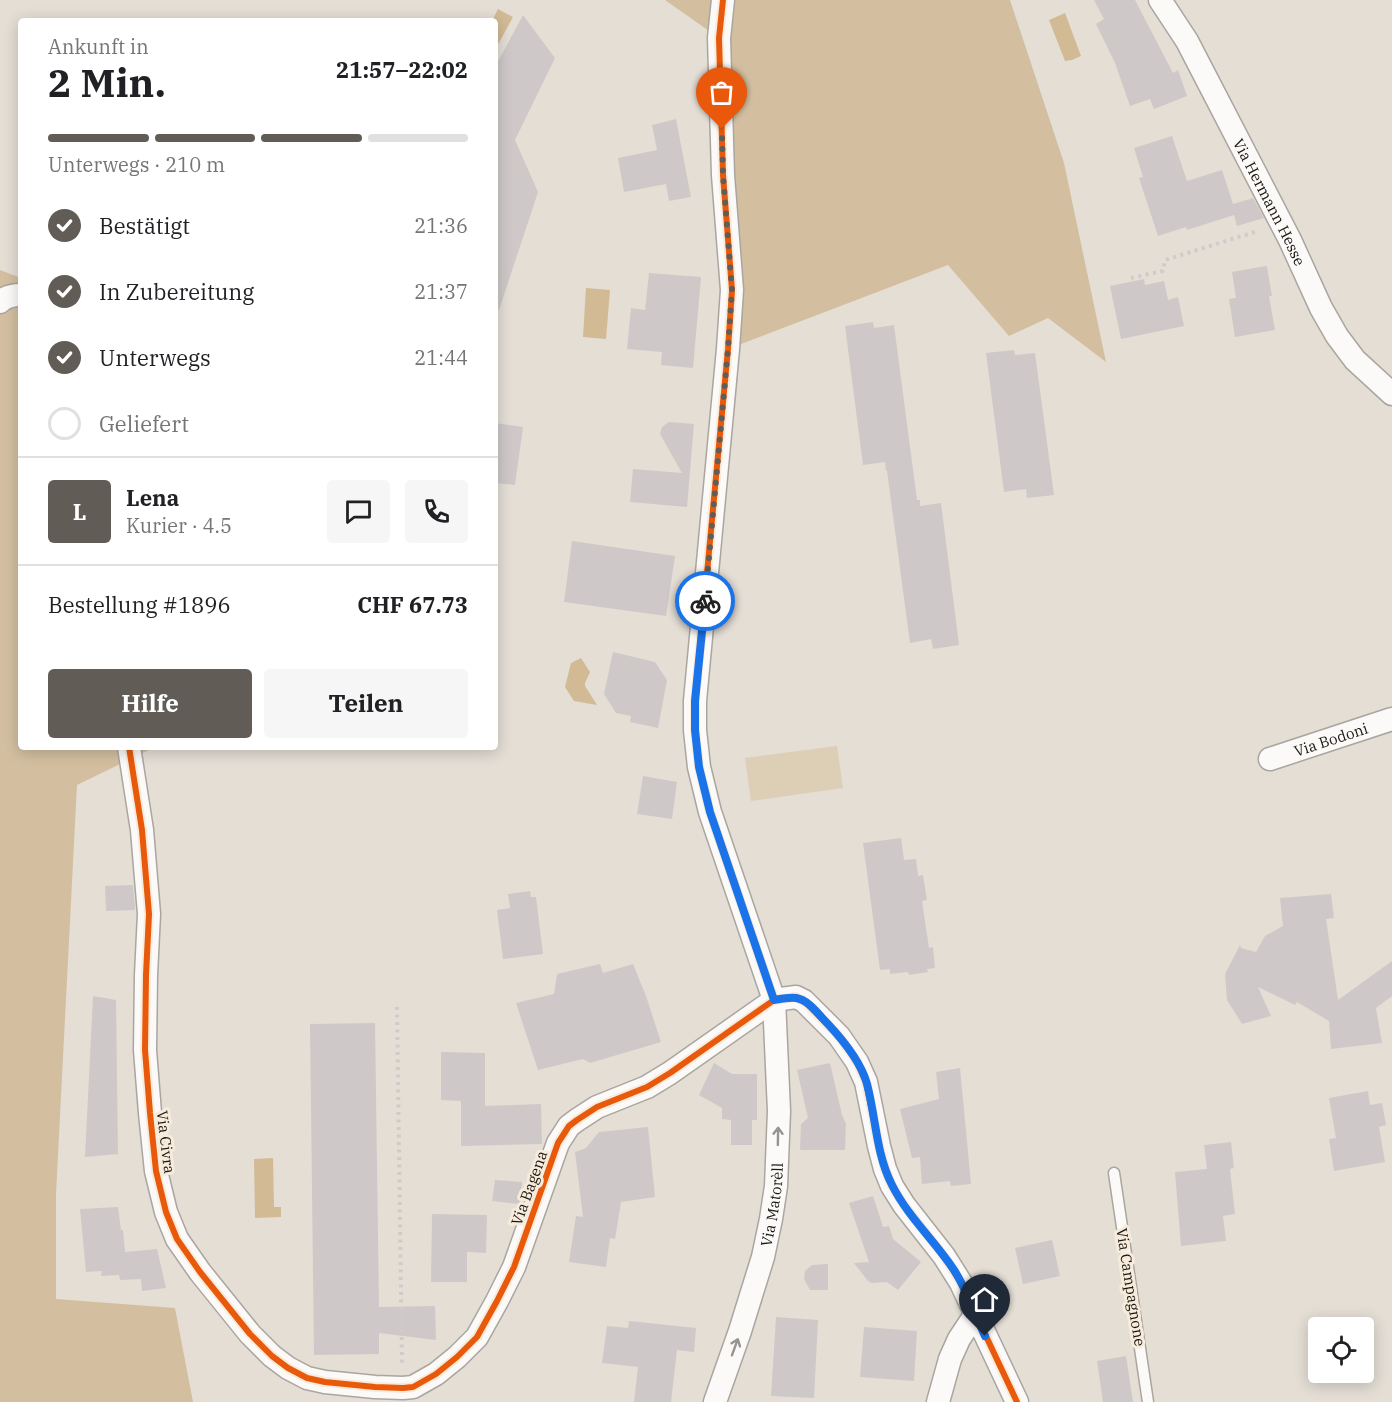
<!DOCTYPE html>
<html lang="de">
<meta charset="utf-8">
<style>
:root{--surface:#fff;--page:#f6f6f6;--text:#202124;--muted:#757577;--line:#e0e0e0;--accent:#615c55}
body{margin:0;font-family:"IBM Plex Serif",serif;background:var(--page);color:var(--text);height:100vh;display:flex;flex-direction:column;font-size:22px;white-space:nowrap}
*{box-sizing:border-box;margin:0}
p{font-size:20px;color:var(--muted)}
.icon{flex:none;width:33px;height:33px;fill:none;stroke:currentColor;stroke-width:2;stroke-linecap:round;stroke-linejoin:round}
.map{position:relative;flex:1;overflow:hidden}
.side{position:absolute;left:18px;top:18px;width:480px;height:732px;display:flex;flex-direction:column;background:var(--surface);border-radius:6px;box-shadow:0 3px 15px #0003}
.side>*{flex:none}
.fabs{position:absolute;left:1308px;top:1317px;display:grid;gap:12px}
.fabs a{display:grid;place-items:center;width:66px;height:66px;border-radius:6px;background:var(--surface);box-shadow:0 3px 15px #0003;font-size:30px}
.pin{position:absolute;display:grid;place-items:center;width:51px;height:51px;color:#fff;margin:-62px -26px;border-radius:50% 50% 50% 0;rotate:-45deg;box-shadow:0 0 6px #0007}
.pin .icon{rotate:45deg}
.courier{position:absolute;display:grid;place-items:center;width:60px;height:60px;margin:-30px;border:4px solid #1a73e8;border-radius:50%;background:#fff;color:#222;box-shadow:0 2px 8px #0007}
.head em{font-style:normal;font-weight:700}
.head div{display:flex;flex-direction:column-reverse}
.head{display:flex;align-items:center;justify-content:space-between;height:102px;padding:0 30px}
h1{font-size:39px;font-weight:700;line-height:45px}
.bar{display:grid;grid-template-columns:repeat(4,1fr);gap:9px 6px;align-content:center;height:72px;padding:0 30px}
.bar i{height:8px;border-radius:4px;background:var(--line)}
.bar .on{background:var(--accent)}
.bar p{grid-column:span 4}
.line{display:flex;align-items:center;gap:15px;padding:0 30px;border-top:2px solid var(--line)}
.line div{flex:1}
.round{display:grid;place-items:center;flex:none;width:63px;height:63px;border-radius:6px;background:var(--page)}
ol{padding:0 30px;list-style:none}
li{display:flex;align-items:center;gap:18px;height:66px}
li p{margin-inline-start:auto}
li .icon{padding:6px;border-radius:50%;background:var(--accent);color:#fff;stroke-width:4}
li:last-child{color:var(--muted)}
li i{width:33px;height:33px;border:3px solid var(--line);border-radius:50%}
.primary-button{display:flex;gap:12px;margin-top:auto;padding:12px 30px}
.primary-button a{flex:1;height:69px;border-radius:6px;background:var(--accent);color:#fff;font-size:24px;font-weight:700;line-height:69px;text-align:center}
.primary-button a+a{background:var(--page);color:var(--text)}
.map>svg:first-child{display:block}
</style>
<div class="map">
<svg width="1392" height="1402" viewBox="0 0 1392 1402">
<rect width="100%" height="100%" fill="#e4ded5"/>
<polygon fill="#ddceb6" points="837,746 843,788 751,801 745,758"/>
<g fill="#d3bfa0">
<polygon points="665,0 1010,0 1064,163 1106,362 1048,318 1009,336 948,265 728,349 719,38"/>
<polygon points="0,270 21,278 21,747 155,747 77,785 56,1194 56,1299 175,1308 193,1402 0,1402"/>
</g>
<g fill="#d2ba95">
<polygon points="498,9 513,17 495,50 495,21 492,21"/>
<polygon points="1065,13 1081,56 1072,60 1065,61 1049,20"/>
<polygon points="586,288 610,290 606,339 583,337"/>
<polygon points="581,658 590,672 585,683 585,686 597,705 574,701 565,687 571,663"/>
<polygon points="273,1158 274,1207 281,1207 281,1217 255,1218 254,1159"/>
</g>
<g fill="#cec9c8">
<polygon points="1094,0 1135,0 1173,73 1178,70 1187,96 1154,109 1150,99 1130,106 1115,63 1096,24 1104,19"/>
<polygon points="523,15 555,58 515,140 538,192 499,310 495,309 495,67"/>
<polygon points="676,119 691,197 669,201 666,184 624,192 618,158 657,150 652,125"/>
<polygon points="1172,136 1187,181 1222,170 1233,204 1253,198 1264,218 1237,226 1234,215 1187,230 1186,227 1158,236 1139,178 1143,177 1134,148"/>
<polygon points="1266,266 1267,267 1272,296 1269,296 1275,330 1235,337 1229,299 1236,298 1232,272"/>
<polygon points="649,273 701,277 693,368 661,365 662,352 627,349 631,308 645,310"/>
<polygon points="1144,279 1145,285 1164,281 1168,300 1178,297 1184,326 1121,339 1110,286"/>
<polygon points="873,322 874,328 894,325 917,500 920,500 920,506 941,503 959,645 933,649 931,639 910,643 887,471 886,471 885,462 863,465 845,326"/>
<polygon points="1014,350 1015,355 1035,353 1054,495 1027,498 1026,489 1004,492 986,353"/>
<polygon points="669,422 694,424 687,507 630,502 633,469 682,473 660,434 662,427"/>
<polygon points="495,423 523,427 515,485 495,483"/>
<polygon points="572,541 675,556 666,616 564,602"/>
<polygon points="613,652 655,662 667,680 658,728 630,722 631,716 616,713 604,694"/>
<polygon points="643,776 677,782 672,819 637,814"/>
<polygon points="901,838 904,860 916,859 918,876 923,875 927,900 922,901 929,948 933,947 935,968 927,969 928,972 909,975 908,972 890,974 890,969 880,970 863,843"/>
<polygon points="133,885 135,910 106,911 105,886"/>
<polygon points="530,891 531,897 536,897 543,954 503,959 497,910 510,908 508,894"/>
<polygon points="1331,894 1334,918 1326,919 1338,1000 1392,961 1392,996 1376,1008 1382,1043 1331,1049 1329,1021 1297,1002 1295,1005 1258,987 1271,1016 1242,1024 1227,1000 1225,974 1240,945 1241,948 1256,952 1265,936 1283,926 1280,898"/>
<polygon points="600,964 603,973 633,964 646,996 661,1042 590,1063 583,1059 538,1070 516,1003 554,994 557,974"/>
<polygon points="93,996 116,1000 118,1154 85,1157"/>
<polygon points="375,1023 379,1307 435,1306 436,1340 379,1333 379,1354 314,1355 310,1024"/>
<polygon points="441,1052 485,1053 485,1106 541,1104 542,1144 461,1146 461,1101 441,1100"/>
<polygon points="714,1063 732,1074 757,1074 757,1120 752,1120 752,1145 731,1145 731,1120 722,1119 722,1108 699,1095"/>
<polygon points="830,1063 842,1115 846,1124 845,1150 800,1150 801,1124 808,1118 797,1070"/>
<polygon points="960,1068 971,1184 951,1186 950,1181 922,1184 920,1157 912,1158 900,1109 939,1099 936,1072"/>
<polygon points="1368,1091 1370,1105 1382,1103 1386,1125 1379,1127 1385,1162 1334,1171 1329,1139 1336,1138 1329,1098"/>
<polygon points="648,1127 655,1197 621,1202 615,1239 610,1238 606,1267 569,1262 576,1216 583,1217 575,1152 586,1148 599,1132"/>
<polygon points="1231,1142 1234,1168 1230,1169 1235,1214 1223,1216 1226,1241 1181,1246 1175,1172 1207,1169 1204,1145"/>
<polygon points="495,1180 522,1182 520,1204 492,1201"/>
<polygon points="873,1196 883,1227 889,1226 893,1239 921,1262 898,1290 887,1282 872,1283 868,1281 854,1263 869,1262 849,1203"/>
<polygon points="118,1207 121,1230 123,1230 125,1252 157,1249 166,1288 142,1291 141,1279 120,1280 119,1275 101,1276 102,1271 86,1272 80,1209"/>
<polygon points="432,1214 487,1215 486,1253 467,1252 467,1282 431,1282"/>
<polygon points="1052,1240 1060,1276 1023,1284 1015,1248"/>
<polygon points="828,1264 828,1290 810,1290 804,1279 805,1271 812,1265"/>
<polygon points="776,1317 818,1320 814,1398 771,1396"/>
<polygon points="629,1321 696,1328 694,1352 677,1350 671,1402 634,1402 638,1367 602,1363 607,1326 628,1328"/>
<polygon points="864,1327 917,1331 914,1381 860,1377"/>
<polygon points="1126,1356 1133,1402 1103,1402 1097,1361"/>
</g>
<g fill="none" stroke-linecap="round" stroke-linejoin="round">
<defs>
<polyline id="lane" points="1114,1173 1148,1402"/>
<g id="street">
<path id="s1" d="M1160,0L1187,41L1290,240L1321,308L1337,336L1355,360L1392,394"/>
<path d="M0,302C6,296 13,295 21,295"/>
<polyline points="129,747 142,830 149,914 146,975 145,1050 150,1113 156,1171 166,1212 177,1239 200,1272 250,1334 272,1356 288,1368 307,1378 325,1382 375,1387 403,1388 413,1387 436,1374 457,1357 477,1337 497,1301 514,1267 558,1143 569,1126 577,1120 597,1107 647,1087 670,1073 774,1000 796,997 804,1001 839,1036 857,1062 866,1082 879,1146 885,1169 892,1186 904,1205 944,1256 961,1283 1017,1402"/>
<path id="s2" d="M1270,759L1392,719"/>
<path id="s3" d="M715,1402L740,1331L763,1257L771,1219L776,1186L779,1111L774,1000L710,812L699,767L695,730V701L728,349L732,290L723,175L719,38L723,0"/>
<polyline points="938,1402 950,1359 959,1339 975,1315"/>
</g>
</defs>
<use href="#lane" stroke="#aaa59f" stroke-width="13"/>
<use href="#street" stroke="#aaa59f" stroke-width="25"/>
<g stroke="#ceccc9" stroke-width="4" stroke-dasharray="3 4.5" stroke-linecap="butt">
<polyline points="1131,278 1163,271 1165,260 1258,231"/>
<polyline points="397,1007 402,1363"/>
</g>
<use href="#lane" stroke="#fbfaf9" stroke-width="10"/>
<use href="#street" stroke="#fbfaf9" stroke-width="22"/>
<defs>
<g id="cycleway">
<polyline points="723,0 719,38 723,175 732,290 728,349 695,701 695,730 699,767 710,812 774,1000"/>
<polyline points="129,747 142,830 149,914 146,975 145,1050 150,1113 156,1171 166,1212 177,1239 200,1272 250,1334 272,1356 288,1368 307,1378 325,1382 375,1387 403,1388 413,1387 436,1374 457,1357 477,1337 497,1301 514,1267 558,1143 569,1126 577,1120 597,1107 647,1087 670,1073 774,1000 796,997 804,1001 839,1036 857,1062 866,1082 879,1146 885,1169 892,1186 904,1205 944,1256 961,1283 1017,1402"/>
</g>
</defs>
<use href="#cycleway" stroke="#f7ecdc" stroke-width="10"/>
<use href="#cycleway" stroke="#e8590c" stroke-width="6"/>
</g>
<defs><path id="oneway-shaft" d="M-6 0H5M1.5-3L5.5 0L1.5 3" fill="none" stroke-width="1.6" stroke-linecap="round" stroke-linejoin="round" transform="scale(1.5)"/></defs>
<g stroke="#969390">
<use href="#oneway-shaft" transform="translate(778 1136) rotate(-89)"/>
<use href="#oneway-shaft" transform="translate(735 1347) rotate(-70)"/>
</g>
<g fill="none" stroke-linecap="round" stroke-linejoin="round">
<polyline stroke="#615c55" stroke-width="6" stroke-dasharray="0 10.8" points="705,601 728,349 732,290 723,175 722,129"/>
<path stroke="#1a73e8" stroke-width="8" d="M705,601L695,701V730L699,767L710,812L774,1000C780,999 789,997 796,998C809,1000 819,1015 827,1023C843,1040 861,1062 867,1084C876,1118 876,1154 892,1185C908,1217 935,1241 954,1270C967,1290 975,1314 985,1336"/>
</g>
<g text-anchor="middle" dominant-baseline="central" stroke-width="6" stroke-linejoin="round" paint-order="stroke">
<g font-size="15" fill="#1a1610" stroke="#f7ecdc">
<text stroke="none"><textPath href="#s1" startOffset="230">Via Hermann Hesse</textPath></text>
<text stroke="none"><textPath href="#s2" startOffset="64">Via Bodoni</textPath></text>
<text transform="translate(166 1142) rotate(83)">Via Civra</text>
<text transform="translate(529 1188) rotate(-70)">Via Bagena</text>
<text stroke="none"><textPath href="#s3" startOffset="206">Via Matorèll</textPath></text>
<text transform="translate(1131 1287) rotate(81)">Via Campagnone</text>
</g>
</g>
</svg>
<div class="fabs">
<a><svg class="icon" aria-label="locate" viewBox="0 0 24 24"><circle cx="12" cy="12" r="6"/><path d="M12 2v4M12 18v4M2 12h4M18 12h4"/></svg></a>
</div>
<div class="pin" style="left:722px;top:129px;background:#ea580c"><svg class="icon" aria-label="bag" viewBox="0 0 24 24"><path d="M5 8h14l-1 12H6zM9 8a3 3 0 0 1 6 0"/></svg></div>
<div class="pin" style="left:985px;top:1336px;background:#1f2937"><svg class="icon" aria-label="home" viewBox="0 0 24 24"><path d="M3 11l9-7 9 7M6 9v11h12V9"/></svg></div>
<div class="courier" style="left:705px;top:601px"><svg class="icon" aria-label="bike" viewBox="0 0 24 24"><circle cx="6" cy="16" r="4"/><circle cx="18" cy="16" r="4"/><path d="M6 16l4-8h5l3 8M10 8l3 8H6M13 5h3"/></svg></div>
<section class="side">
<div class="head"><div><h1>2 Min.</h1><p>Ankunft in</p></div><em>21:57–22:02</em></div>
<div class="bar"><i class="on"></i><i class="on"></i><i class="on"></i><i></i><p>Unterwegs · 210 m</p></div>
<ol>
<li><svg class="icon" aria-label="check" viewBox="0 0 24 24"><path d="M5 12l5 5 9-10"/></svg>Bestätigt<p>21:36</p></li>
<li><svg class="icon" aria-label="check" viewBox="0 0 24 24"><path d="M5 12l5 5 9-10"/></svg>In Zubereitung<p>21:37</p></li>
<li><svg class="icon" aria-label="check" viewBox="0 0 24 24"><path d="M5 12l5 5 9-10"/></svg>Unterwegs<p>21:44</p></li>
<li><i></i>Geliefert</li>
</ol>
<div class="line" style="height:108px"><b class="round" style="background:var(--accent);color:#fff">L</b><div><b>Lena</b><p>Kurier · 4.5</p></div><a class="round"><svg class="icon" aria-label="chat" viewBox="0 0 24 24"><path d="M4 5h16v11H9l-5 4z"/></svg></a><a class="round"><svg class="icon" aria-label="phone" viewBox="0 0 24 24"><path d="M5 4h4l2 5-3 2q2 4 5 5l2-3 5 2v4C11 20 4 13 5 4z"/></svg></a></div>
<div class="line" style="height:78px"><div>Bestellung #1896</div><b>CHF 67.73</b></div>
<div class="primary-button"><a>Hilfe</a><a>Teilen</a></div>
</section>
</div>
